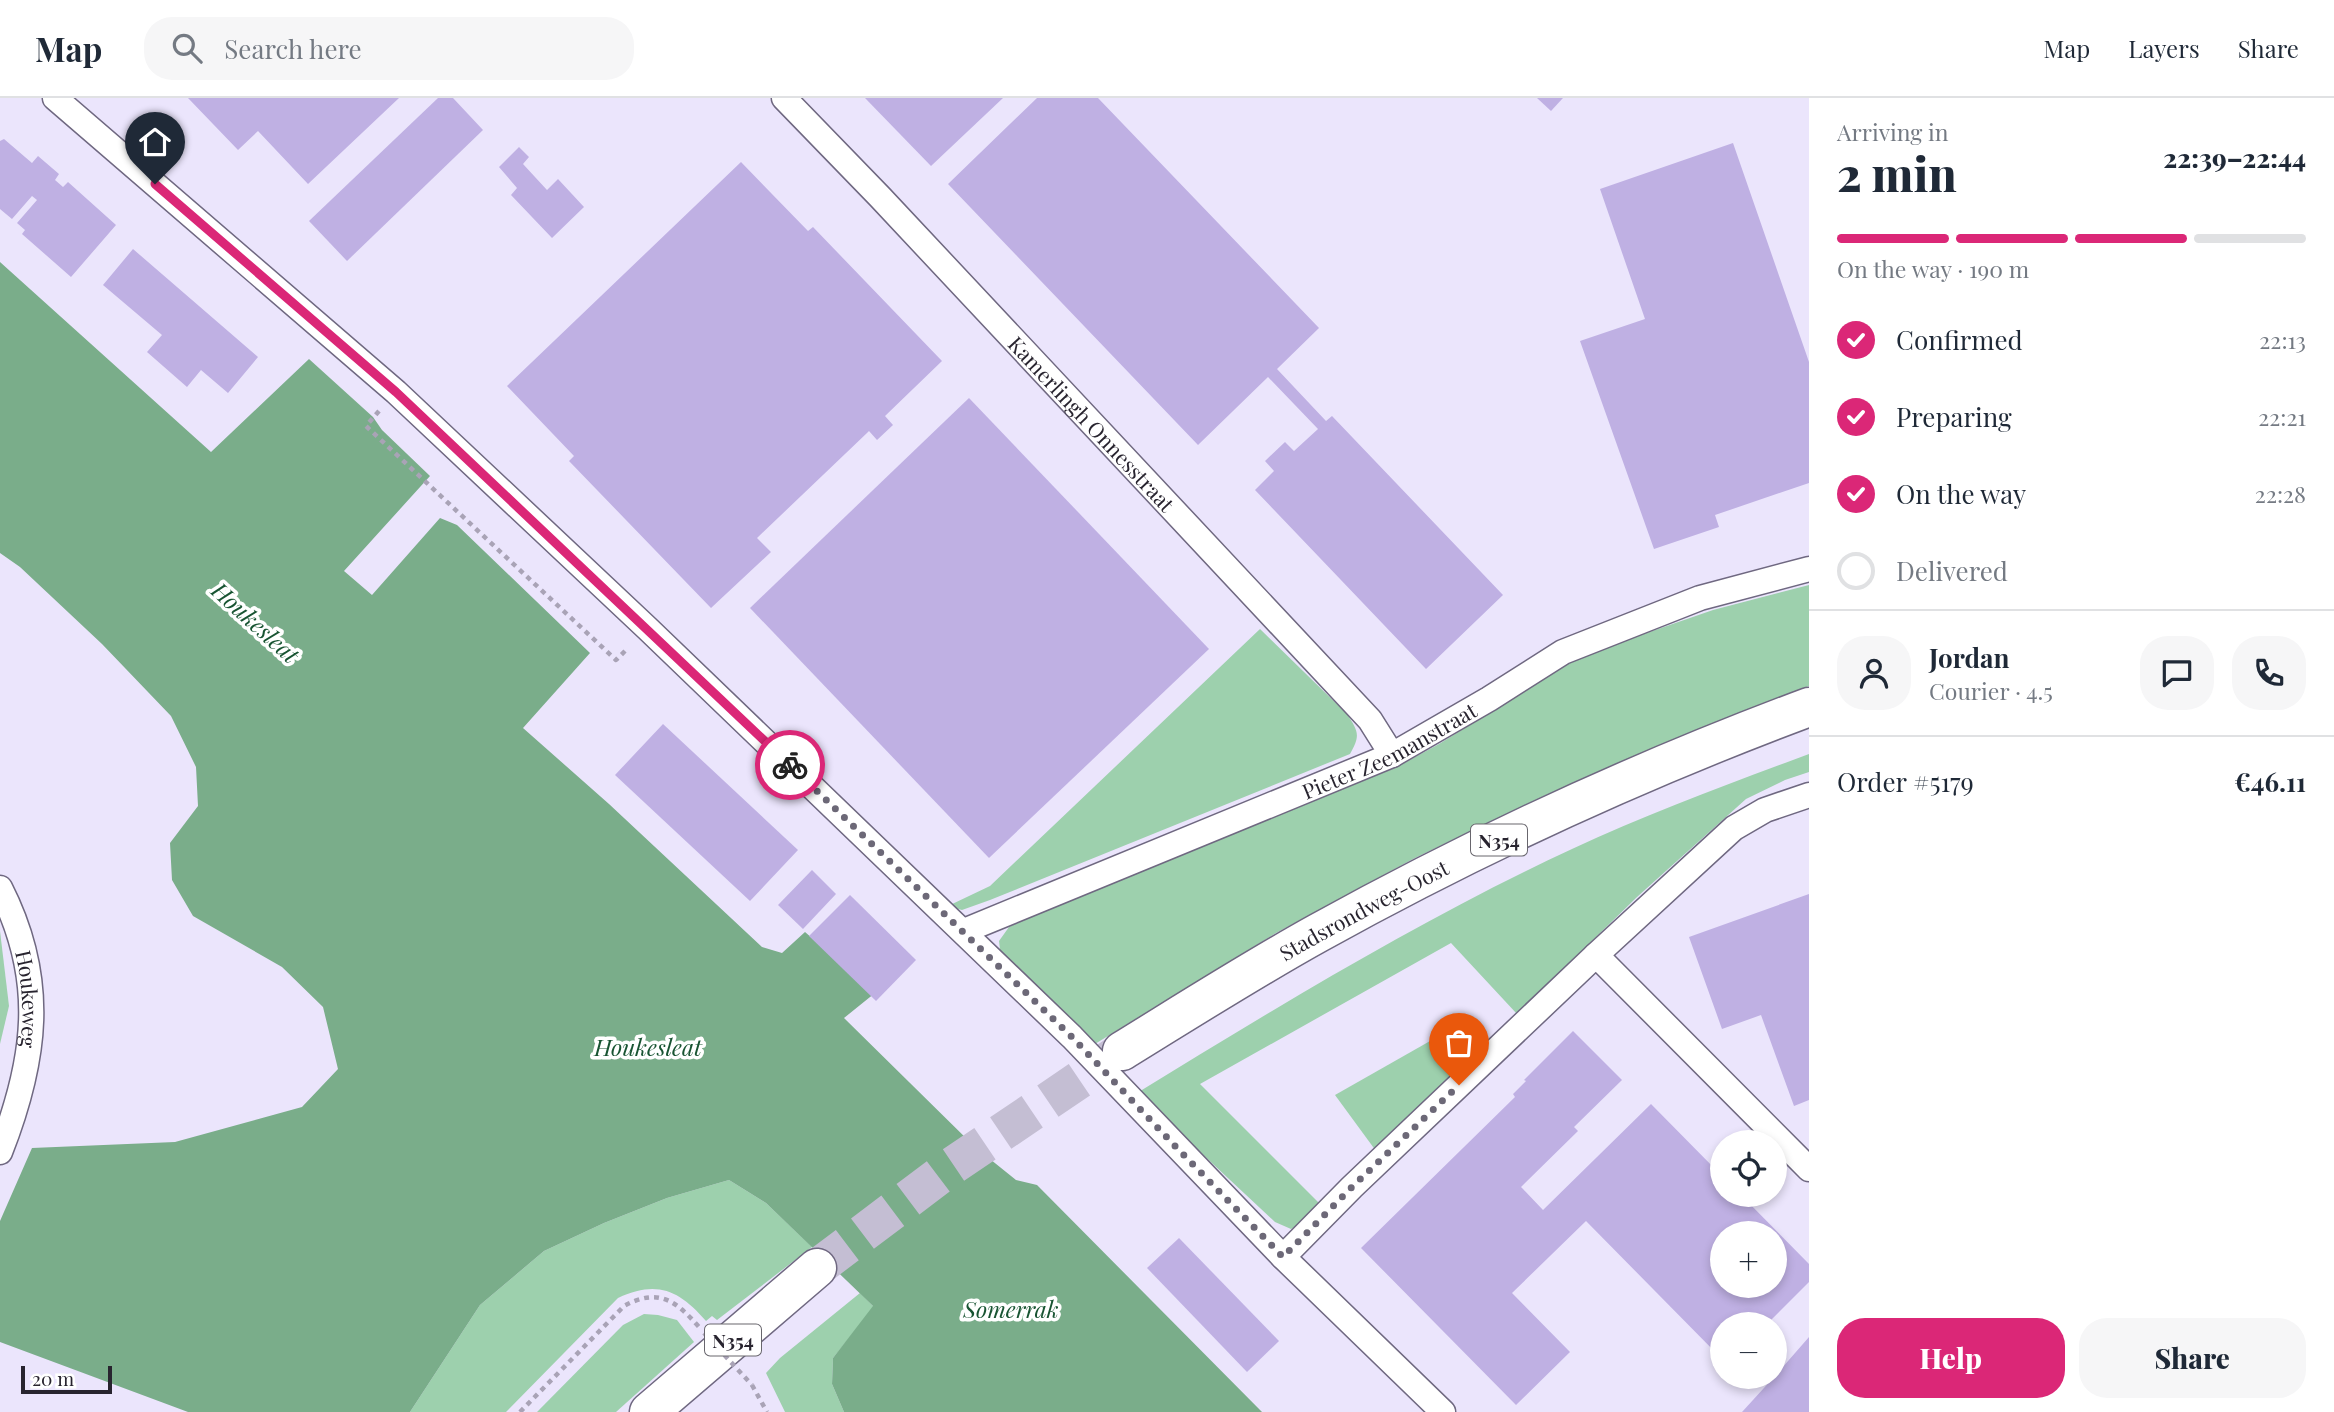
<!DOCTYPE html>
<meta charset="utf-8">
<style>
:root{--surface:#fff;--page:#f6f6f7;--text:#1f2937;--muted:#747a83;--line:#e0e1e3;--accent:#db2777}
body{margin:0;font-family:"Playfair Display",serif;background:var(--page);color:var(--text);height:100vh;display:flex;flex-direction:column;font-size:26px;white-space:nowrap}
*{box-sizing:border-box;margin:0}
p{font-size:23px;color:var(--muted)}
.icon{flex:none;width:38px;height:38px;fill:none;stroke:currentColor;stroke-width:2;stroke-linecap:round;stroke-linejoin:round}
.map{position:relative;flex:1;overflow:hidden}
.sheet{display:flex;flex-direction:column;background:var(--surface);width:525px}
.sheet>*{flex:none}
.controls{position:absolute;left:1710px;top:1032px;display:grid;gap:14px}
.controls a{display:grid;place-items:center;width:77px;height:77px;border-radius:50%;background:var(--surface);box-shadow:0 4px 10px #0003;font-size:35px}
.scale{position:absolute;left:21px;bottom:18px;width:91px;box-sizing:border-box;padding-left:7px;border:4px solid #28242f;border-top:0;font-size:19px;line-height:24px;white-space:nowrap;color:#28242f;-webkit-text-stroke:5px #fff;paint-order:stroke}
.pin{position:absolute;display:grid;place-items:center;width:60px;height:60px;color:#fff;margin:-72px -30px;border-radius:50% 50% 50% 0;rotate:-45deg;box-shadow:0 0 7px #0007}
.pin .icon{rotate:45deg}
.courier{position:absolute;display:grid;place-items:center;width:70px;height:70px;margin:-35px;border:5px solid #db2777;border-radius:50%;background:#fff;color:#222;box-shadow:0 2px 9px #0007}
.headline em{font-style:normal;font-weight:800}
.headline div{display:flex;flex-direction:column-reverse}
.headline{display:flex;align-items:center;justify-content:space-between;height:119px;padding:0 28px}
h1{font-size:46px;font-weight:800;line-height:52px}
.bar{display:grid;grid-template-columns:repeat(4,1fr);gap:10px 7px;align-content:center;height:84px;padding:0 28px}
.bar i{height:9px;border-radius:5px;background:var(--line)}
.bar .active{background:var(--accent)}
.bar p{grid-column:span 4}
.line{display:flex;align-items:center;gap:18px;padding:0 28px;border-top:2px solid var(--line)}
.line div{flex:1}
.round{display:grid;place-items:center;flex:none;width:74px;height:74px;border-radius:28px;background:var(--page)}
ol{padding:0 28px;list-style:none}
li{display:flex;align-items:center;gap:21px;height:77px}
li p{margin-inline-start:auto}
li .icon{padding:7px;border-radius:50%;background:var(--accent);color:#fff;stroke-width:4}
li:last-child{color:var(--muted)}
li i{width:38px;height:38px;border:4px solid var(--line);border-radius:50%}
.action{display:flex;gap:14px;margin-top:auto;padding:14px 28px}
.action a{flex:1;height:80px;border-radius:28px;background:var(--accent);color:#fff;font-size:28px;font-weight:800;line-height:80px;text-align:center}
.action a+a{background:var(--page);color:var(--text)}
header{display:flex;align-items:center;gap:42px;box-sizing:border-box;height:98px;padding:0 35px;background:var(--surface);border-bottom:2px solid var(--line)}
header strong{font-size:33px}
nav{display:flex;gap:38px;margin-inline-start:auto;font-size:24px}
.search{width:490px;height:63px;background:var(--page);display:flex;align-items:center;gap:18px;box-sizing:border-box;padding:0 24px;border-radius:28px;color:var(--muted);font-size:26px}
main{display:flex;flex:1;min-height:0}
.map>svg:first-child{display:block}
</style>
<header>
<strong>Map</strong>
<div class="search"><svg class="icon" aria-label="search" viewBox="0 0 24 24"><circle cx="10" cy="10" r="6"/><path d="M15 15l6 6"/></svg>Search here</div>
<nav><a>Map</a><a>Layers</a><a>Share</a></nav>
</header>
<main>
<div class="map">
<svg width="1809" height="1314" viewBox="0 0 1809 1314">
<rect width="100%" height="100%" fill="#ebe5fc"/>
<g fill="#9dd0ad">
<polygon points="1809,487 1809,588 1544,698 1415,760 1276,835 1090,949 1001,860 999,843 1009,829 1115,780 1395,670 1439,646 1583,557 1713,512"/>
<path d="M1260,531L1347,616C1358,633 1361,637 1350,656L990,802L962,812L948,808L990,788Z"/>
<path d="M1809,656V674L1785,682L1746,701L1637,799L1517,916L1451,845L1200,986L1319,1105L1298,1127L1291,1131L1275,1124L1137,995C1279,908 1421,821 1572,751C1650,715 1729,686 1809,656Z"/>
<polygon points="0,833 9,908 0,946"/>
<polygon points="1453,930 1473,954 1376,1053 1335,997"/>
<path d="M729,1082L766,1105L812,1149L717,1222L712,1218L706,1223C679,1192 657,1182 618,1200L506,1314H410L480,1207L544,1153L604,1125L667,1100Z"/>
<polygon points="860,1195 874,1209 833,1260 832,1286 844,1314 785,1314 766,1275 780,1260"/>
<polygon points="644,1216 658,1217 677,1222 694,1244 616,1314 537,1314 623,1227"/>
</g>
<polygon fill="#7aad8a" points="0,164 211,354 309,261 373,319 382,332 430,378 344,473 372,497 440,420 457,427 590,555 523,630 609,706 762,849 782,855 805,834 875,895 844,920 975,1049 1016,1082 1037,1087 1262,1314 844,1314 832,1286 833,1260 873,1208 766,1105 729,1082 667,1100 604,1125 544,1153 480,1207 410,1314 188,1314 0,1244 0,1123 32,1050 175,1044 302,1009 338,971 323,909 282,869 193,818 172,782 170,745 198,708 196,669 171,618 102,546 20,469 0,455"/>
<g fill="#bfb0e3" fill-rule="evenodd">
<polygon points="188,0 399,0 308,86 258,33 238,52"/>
<polygon points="438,0 453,0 483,32 347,163 309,123"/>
<polygon points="865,0 1003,0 931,68"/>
<polygon points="1037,0 1098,0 1319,230 1277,271 1326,323 1332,318 1503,497 1426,571 1255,392 1274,373 1265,363 1285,344 1294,353 1318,331 1268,279 1198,347 948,86"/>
<polygon points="1537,0 1563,0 1551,13"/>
<polygon points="4,41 32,65 38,58 59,76 55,82 63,89 68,84 116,127 71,179 22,136 25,132 17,125 37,102 32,98 12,121 0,111 0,43"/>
<polygon points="1733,45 1809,264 1809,385 1715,417 1719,429 1654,451 1580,243 1645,221 1600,91"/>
<polygon points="519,49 529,59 523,66 547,92 558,81 584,109 552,140 511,97 517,90 499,69"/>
<polygon points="741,64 808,133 813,129 942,263 885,318 893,327 877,342 869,333 867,335 757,440 771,454 711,510 569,363 574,358 507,288"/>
<polygon points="133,151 258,259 228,295 201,272 187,289 147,254 162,237 103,187"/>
<polygon points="969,300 1209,551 989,760 750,510"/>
<polygon points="663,626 798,752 750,803 615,677"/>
<polygon points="812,772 836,796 803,831 778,807"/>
<polygon points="1809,796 1809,1002 1794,1008 1761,917 1722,931 1689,839"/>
<polygon points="850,797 916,862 876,903 809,838"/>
<path d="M1573,933L1622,982L1574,1029L1578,1033L1521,1089L1523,1091L1543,1112L1651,1006L1722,1078V1097H1741L1809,1166V1184L1766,1227H1722V1261L1586,1123L1512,1195L1570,1254L1516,1307L1361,1150L1515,999L1513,996L1526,983L1524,982ZM1722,1136H1774V1188H1722Z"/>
<polygon points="1179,1140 1279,1243 1247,1274 1147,1170"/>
<polygon points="1809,1239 1809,1314 1742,1314 1774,1279"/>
</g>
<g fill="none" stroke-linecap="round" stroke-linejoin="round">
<polyline stroke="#c4bed3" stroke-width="38" stroke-dasharray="38 19" stroke-linecap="butt" points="817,1170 952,1068 1122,953"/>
<defs>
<g id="minor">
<polyline points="55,0 396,294 647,530 1072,939 1283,1159 1443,1314"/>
<path id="s1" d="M784,0L880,99L1370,622L1392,657"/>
<path id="s2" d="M0,790C47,882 36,962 0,1054"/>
<path id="s3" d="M964,833L1392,657L1489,601L1563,554L1700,500L1809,471"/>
<polyline points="1596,857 1809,1071"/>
<polyline points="1283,1159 1352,1089 1596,857 1734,730 1765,712 1809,697"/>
</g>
<g id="primary">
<path id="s4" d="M1122,953C1187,913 1251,872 1318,835C1475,748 1640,672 1809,609"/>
<polyline points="649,1314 817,1170"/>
</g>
</defs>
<use href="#minor" stroke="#6f6881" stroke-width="27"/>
<use href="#primary" stroke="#6f6881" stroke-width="41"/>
<g stroke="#a9a3b6" stroke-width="4.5" stroke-dasharray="5 5" stroke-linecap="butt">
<polyline points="379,313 366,328 616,562 628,550"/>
<polyline points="752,1287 767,1314"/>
<path d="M520,1314L624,1208C659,1189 676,1203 699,1229"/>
</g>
<use href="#minor" stroke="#fff" stroke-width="24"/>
<use href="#primary" stroke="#fff" stroke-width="38"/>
<polyline stroke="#a9a3b6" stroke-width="4.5" stroke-dasharray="5 5" stroke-linecap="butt" points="704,1235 752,1287"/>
</g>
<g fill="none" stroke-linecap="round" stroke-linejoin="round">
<polyline stroke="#6c6877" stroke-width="7" stroke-dasharray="0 12.6" points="790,667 1072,939 1175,1048 1283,1159 1352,1089 1459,987"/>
<polyline stroke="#db2777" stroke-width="9" points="155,86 396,294 790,667"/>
</g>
<g text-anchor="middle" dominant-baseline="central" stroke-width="7" stroke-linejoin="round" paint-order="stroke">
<g fill="#fff" stroke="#68666d" stroke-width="2">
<rect x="1471" y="726.5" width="56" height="31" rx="5"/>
<rect x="705" y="1226.5" width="56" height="31" rx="5"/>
</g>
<g font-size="19" font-weight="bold" fill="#28242f">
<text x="1499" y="742">N354</text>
<text x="733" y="1242">N354</text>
</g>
<g font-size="21" fill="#28242f" stroke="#fff">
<text stroke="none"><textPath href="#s1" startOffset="448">Kamerlingh Onnesstraat</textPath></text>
<text stroke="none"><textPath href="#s3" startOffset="462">Pieter Zeemanstraat</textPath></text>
<text stroke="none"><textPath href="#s4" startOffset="280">Stadsrondweg-Oost</textPath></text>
<text stroke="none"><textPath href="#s2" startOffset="116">Houkeweg</textPath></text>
</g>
<g font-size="23" font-style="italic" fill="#185432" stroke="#fff">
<text transform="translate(256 524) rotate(42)">Houkesleat</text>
<text x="648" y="948">Houkesleat</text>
<text x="1011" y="1210">Somerrak</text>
</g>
</g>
</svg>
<div class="controls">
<a><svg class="icon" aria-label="locate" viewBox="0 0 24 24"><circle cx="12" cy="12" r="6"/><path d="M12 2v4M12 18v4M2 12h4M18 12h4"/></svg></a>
<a>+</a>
<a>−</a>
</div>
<div class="scale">20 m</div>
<div class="pin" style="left:1459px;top:987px;background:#ea580c"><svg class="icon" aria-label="bag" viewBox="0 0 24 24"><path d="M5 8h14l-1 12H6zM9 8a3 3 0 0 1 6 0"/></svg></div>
<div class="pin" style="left:155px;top:86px;background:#1f2937"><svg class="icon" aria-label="home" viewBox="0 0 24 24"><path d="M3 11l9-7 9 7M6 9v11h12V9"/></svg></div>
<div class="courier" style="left:790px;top:667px"><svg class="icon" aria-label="bike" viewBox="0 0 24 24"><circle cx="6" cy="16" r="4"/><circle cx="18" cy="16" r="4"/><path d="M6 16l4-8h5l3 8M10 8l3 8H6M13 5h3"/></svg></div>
</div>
<section class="sheet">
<div class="headline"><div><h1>2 min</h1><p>Arriving in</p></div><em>22:39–22:44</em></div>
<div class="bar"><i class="active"></i><i class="active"></i><i class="active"></i><i></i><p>On the way · 190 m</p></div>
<ol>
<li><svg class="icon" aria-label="check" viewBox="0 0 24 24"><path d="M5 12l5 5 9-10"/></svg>Confirmed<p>22:13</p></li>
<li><svg class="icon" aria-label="check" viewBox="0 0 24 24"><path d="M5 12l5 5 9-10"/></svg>Preparing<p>22:21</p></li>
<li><svg class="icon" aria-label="check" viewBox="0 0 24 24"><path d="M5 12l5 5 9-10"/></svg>On the way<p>22:28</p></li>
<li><i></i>Delivered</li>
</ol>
<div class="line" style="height:126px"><a class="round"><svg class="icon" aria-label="person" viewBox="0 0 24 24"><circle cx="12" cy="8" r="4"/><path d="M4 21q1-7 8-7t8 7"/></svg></a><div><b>Jordan</b><p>Courier · 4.5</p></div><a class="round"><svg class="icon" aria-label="chat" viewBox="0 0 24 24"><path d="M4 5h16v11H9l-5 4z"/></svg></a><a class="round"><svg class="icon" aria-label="phone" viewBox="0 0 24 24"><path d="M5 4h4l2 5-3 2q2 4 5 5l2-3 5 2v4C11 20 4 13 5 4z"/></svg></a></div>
<div class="line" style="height:91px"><div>Order #5179</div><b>€46.11</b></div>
<div class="action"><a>Help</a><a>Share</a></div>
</section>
</main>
